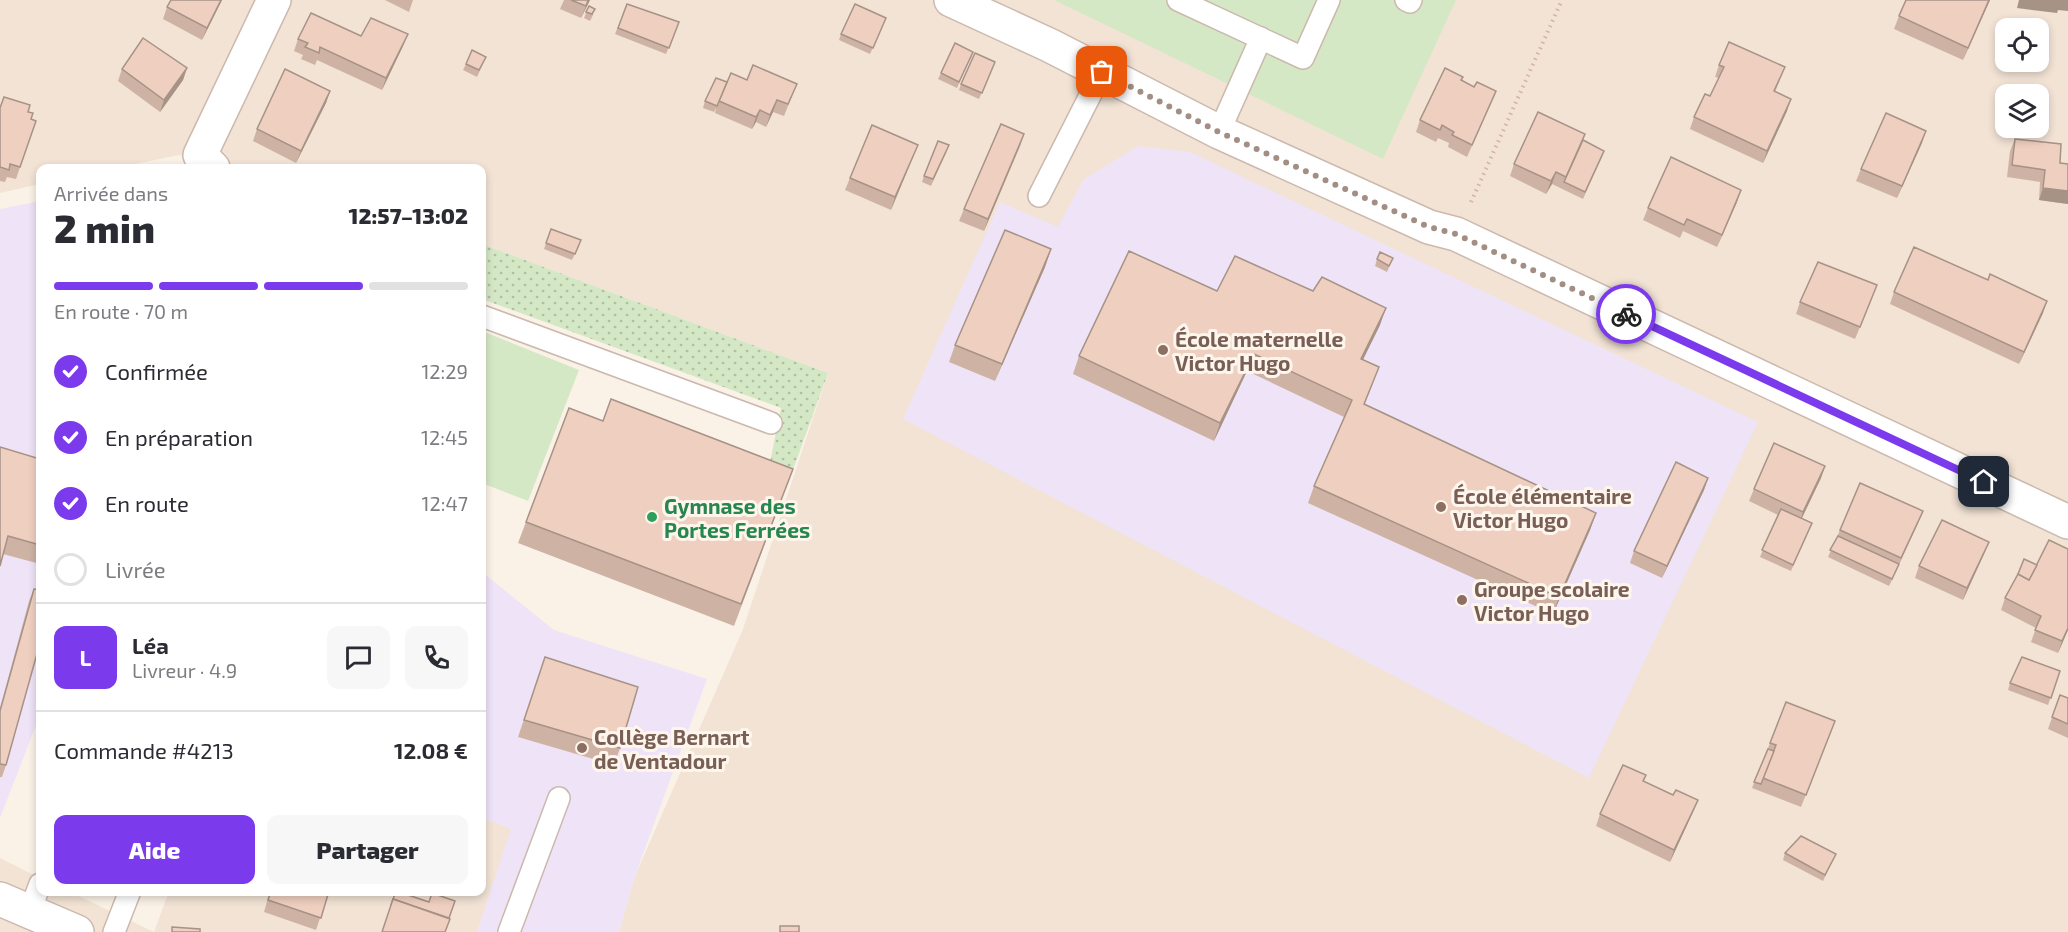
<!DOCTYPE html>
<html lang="fr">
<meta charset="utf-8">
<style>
:root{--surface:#fff;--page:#f7f7f7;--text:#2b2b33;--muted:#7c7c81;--line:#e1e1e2;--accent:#7c3aed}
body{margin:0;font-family:"Exo 2",sans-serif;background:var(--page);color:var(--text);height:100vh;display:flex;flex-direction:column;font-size:22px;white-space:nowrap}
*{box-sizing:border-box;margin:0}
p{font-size:20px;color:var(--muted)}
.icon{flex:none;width:33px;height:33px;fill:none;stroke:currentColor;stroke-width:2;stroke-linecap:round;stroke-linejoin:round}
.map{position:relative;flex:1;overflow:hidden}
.drawer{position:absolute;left:36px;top:164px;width:450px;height:732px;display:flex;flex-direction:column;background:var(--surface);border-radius:12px;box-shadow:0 3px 9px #0003}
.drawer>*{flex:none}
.tools{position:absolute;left:1995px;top:18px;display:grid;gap:12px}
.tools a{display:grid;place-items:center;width:54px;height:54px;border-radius:12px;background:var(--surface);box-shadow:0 3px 9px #0003;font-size:30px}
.pin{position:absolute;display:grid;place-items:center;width:51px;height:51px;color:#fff;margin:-26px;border-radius:12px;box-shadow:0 3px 9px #0006}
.courier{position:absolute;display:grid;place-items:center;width:60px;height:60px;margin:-30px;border:4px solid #7c3aed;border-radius:50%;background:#fff;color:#222;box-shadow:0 2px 8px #0007}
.overview em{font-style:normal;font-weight:800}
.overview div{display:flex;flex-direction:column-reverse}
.overview{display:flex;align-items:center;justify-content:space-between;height:102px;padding:0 18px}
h1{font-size:39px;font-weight:800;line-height:45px}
.bar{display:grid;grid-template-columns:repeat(4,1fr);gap:9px 6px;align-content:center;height:72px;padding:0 18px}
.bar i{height:8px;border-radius:4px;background:var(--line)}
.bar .on{background:var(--accent)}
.bar p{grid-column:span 4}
.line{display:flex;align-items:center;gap:15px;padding:0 18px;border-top:2px solid var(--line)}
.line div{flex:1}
.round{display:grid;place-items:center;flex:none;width:63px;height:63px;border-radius:12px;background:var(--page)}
ol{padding:0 18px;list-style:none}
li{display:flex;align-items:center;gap:18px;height:66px}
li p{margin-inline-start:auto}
li .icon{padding:6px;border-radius:50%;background:var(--accent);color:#fff;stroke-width:4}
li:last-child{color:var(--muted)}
li i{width:33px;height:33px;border:3px solid var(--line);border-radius:50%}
.button{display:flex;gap:12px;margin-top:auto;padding:12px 18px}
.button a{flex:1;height:69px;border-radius:12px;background:var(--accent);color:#fff;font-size:24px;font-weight:800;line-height:69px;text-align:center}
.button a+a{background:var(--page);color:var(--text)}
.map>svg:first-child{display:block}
</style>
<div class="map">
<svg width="2068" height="932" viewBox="0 0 2068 932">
<defs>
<pattern id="grass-dots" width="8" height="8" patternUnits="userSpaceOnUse" patternTransform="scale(1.5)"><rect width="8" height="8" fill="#d5e8c6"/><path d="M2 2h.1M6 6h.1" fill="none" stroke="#b1bfa3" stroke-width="1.8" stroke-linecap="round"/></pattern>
</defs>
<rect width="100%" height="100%" fill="#fbf2e7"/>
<g fill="#f2e3d5" fill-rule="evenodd">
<path d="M0,0H2068V932H619L635,876L743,629L828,373L482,244V168H237L179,155L116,168H40V184L0,193ZM2006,28H2038V62H2006ZM2006,94H2038V128H2006Z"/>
<polygon points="482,817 512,829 477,932 154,932 169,891 482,891"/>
<polygon points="0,858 40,878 40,891 68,891 154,932 0,932"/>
</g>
<g fill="#efe3f7">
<polygon points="1138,146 1190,152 1758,422 1589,778 903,419 1000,202 1058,227 1083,180"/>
<polygon points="40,201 40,715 0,818 0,209"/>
<polygon points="482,572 554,630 707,679 635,876 619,932 477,932 511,829 482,818"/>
</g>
<polygon fill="url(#grass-dots)" points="482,244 828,373 786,489 766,482 781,408 482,299"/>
<g fill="#d5e8c6">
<polygon points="1054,0 1456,0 1383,159"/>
<polygon points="482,331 579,370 528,501 482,483"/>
</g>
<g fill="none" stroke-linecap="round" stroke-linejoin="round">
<defs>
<g id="service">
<polyline points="1178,0 1303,58 1329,0"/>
<polyline points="1406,0 1410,2 1411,0"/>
<polyline points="1219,132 1261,38"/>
<polyline points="1039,196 1102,72"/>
<polyline points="482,316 771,423"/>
<polyline points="30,911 40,884"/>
<polyline points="114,932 130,891"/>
<polyline points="509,932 559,798"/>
</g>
<g id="minor">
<polyline points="213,168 200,155 274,0"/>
<polyline points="0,899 77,932"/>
</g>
<polyline id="tertiary" points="951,0 1049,45 1219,132 1429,227 1456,234 2068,522"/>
</defs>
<use href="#service" stroke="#ccb9ad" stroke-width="24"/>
<use href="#minor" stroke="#ccb9ad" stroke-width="36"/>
<use href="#tertiary" stroke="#ccb9ad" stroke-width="36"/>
<polyline stroke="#d4b3a3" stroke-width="4" stroke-dasharray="1.5 4.5" stroke-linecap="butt" points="1471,202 1562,0"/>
<use href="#service" stroke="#fff" stroke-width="21"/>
<use href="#minor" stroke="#fff" stroke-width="33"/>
<use href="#tertiary" stroke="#fff" stroke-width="33"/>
</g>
<g fill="#ceb3a5">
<polygon points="222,0 202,40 163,19 167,7"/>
<polygon points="385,0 413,0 409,12"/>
<polygon points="564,0 590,0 581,18 560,9"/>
<polygon points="1990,0 1963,60 1894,29 1899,16"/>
<polygon points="627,4 679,22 666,54 615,34"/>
<polygon points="589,6 593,15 590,21 584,18"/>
<polygon points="886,18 870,54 839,40 841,34"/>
<polygon points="361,36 403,46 382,90 317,60 315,65 301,59 303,55 294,51 298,39"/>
<polygon points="973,52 957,88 938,79 941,73"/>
<polygon points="486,57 477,77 463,70 466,64"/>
<polygon points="995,62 979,99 959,90 961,84"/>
<polygon points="1719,65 1785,67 1775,92 1787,111 1763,163 1690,129 1694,117 1710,96 1719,78 1715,77"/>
<polygon points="187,68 183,80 160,112 118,81 122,69"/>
<polygon points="1462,80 1491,103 1467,157 1448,147 1449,143 1438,138 1436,142 1416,132 1420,120"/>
<polygon points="727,82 792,96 784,116 773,112 766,127 756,122 752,129 715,113 716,108 714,112 703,108 705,101"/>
<polygon points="330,91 326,103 296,163 253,141 257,129"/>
<polygon points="0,107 28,112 31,120 20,167 16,179 7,177 5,182 0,181"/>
<polygon points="1024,134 984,231 959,221 964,209"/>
<polygon points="2015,139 2060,163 2068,164 2068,204 2039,200 2040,182 2007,177 2010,151"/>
<polygon points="1583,140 1602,157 1583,199 1552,184 1546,194 1510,176 1514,164"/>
<polygon points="1922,143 1897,198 1856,181 1861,169"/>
<polygon points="947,151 931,186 922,182 924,176"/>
<polygon points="913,157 891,210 845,190 850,178"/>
<polygon points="1737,202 1717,247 1683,231 1680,238 1643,220 1648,208"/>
<polygon points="551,229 581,240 572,260 544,249"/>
<polygon points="1051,249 1045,267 995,381 949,362 955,345"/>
<polygon points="1393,258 1387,272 1375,266 1377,259"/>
<polygon points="1217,291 1380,325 1363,359 1379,367 1365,404 1596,513 1590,530 1553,614 1308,503 1314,486 1344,417 1247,371 1214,441 1073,374 1079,356"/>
<polygon points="1894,292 2043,313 2019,364 1890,304"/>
<polygon points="1872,298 1855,339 1796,314 1800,302"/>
<polygon points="569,408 603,421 793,469 734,626 518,543"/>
<polygon points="0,447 40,459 40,564 3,554"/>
<polygon points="1825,466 1821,478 1802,518 1812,523 1791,571 1760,557 1778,515 1749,501 1754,489"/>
<polygon points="1708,478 1704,490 1662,578 1630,563 1634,551"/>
<polygon points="1918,523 1889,586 1828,557 1840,530"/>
<polygon points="2068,549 2068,630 2058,653 2031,642 2036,628 2001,610 2005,598 2018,574"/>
<polygon points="1984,554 1963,600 1915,578 1919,566"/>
<polygon points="34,589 6,765 2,777 0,777 0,708 29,601"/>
<polygon points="545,657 620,748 614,765 518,737"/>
<polygon points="2060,671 2048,705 2008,690 2010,683"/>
<polygon points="2060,695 2068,698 2068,738 2048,729"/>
<polygon points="1835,721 1801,807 1752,788 1770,743"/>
<polygon points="1646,775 1644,781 1673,795 1698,800 1693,812 1670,862 1596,826 1600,814"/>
<polygon points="1785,853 1833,860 1823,881 1783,860"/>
<polygon points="270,891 329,891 316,930 264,912"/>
</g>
<g fill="#a79286">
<polygon points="221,0 222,0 202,40 207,28"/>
<polygon points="588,0 590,0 581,18 586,6"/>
<polygon points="1989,0 1990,0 1963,60 1968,48"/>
<polygon points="2019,0 2068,0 2068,11 2058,10 2057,13 2017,8"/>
<polygon points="408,34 403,46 382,90 386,78"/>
<polygon points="187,68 183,80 160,112 164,100"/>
<polygon points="330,91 326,103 296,163 301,151"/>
<polygon points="1791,99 1787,111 1763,163 1767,151"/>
<polygon points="777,100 773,112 766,127 770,115"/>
<polygon points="760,110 756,122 752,129 756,117"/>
<polygon points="1926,131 1922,143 1897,198 1902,186"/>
<polygon points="1024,134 1020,146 984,231 988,219"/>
<polygon points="918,145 913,157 891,210 895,197"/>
<polygon points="1556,172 1552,184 1546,194 1551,181"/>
<polygon points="2043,188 2068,191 2068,204 2039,200"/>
<polygon points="1741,190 1737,202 1717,247 1722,235"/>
<polygon points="1051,249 1045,267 995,381 1002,364"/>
<polygon points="2047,301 2043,313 2019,364 2024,352"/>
<polygon points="1386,308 1380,325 1355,376 1361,359"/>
<polygon points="1254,354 1247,371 1214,441 1220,423"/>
<polygon points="1825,466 1821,478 1799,524 1803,512"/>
<polygon points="1708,478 1704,490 1662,578 1667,566"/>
<polygon points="1923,511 1918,523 1889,586 1892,579"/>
<polygon points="1596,513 1590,530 1553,614 1559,597"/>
<polygon points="1989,542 1984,554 1963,600 1967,588"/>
<polygon points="2068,628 2068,630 2058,653 2062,641"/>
<polygon points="1698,800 1693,812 1670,862 1674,850"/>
</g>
<g fill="#efd0c0" stroke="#a79286" stroke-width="1.5">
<polygon points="171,0 221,0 207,28 167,7"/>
<polygon points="571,0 588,0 586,6"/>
<polygon points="1906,0 1989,0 1968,48 1899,16"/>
<polygon points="627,4 679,22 669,48 618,28"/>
<polygon points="855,4 886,18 873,48 841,34"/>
<polygon points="589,6 595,9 592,14 586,12"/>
<polygon points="311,13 361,36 371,18 408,34 386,78 320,47 319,53 305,47 308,43 298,39"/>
<polygon points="143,38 187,68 164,100 122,69"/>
<polygon points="1729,42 1785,67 1774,91 1791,99 1767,151 1694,117 1705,94 1710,96 1724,67 1719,65"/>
<polygon points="955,43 973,52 959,82 941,73"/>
<polygon points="472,50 486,57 479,70 466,64"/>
<polygon points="975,53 995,62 982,93 961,84"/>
<polygon points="753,65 797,84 788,104 777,100 770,115 760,110 756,117 719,101 731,73 747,80"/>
<polygon points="1445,68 1463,77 1461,80 1474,87 1477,82 1496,91 1472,145 1452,135 1454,132 1442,125 1440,130 1420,120"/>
<polygon points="285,69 330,91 301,151 257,129"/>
<polygon points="716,78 727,82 717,106 705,101"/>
<polygon points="4,97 30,105 28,112 33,113 31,119 36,121 20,167 10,164 9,170 0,167 0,108"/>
<polygon points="1538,112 1585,134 1566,177 1556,172 1551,181 1514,164"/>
<polygon points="1886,113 1926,131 1902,186 1861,169"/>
<polygon points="1001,124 1024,134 988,219 964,209"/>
<polygon points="872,125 918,145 895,197 850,178"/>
<polygon points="2015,139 2061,144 2060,163 2068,164 2068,191 2043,188 2045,170 2012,165"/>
<polygon points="1583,140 1604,151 1585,192 1564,182"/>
<polygon points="938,141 949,145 933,179 924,176"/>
<polygon points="1671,157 1741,190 1722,235 1687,219 1684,225 1648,208"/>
<polygon points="551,229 581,240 575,254 546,243"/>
<polygon points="1005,230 1051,249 1002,364 955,345"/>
<polygon points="1914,247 1988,280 1990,274 2047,301 2024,352 1894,292"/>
<polygon points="1129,251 1217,291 1235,256 1313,291 1322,277 1386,308 1361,359 1379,367 1364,404 1596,513 1559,597 1314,486 1352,400 1254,354 1220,423 1079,356"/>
<polygon points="1380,252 1393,258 1389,266 1377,259"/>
<polygon points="1818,262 1877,285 1860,327 1800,302"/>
<polygon points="611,399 793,469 741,604 526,522 569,408 603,421"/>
<polygon points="1774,443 1825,466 1803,512 1754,489"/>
<polygon points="0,447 40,459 40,545 8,536 0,566"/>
<polygon points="1676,462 1708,478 1667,566 1634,551"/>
<polygon points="1860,483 1923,511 1901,558 1840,530"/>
<polygon points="1781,509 1812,523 1793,565 1762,550"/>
<polygon points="1942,520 1989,542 1967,588 1919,566"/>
<polygon points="1838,536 1899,564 1892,579 1830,550"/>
<polygon points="2049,540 2068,549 2068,628 2062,641 2035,630 2041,616 2005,598 2018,574 2029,580"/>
<polygon points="2024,559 2037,565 2029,580 2018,574"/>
<polygon points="34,589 40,590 40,643 6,765 0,764 0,711"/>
<polygon points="545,657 638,687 620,748 524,720"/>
<polygon points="2022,657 2060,671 2051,698 2010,683"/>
<polygon points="2060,695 2068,698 2068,724 2052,717"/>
<polygon points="1786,702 1835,721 1806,795 1763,778 1776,745 1770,743"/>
<polygon points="1768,749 1774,751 1761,784 1754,782"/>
<polygon points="1623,765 1646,775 1643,781 1673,795 1676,790 1698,800 1674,850 1600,814"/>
<polygon points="1801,836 1836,854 1825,875 1785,853"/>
<polygon points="271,891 329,891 321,918 268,900"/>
<polygon points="396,891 429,902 432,893 455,901 449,918 393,899 391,905"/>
<polygon points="393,899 450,919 445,932 382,932"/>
<rect x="780" y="926" width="19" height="6"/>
<polygon points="172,927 200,929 200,932 172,932"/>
</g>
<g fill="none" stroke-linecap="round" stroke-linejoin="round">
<polyline stroke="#a38e83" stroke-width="6" stroke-dasharray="0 10.8" points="1102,72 1219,132 1429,227 1456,234 1626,314"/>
<polyline stroke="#7c3aed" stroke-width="8" points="1626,314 1984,482"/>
</g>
<g fill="#8d6e63" stroke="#fef6ed" stroke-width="2">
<circle cx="1163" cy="350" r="6"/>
<circle cx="1441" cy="507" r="6"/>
<circle cx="1462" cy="600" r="6"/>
<circle cx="582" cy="748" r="6"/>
</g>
<circle fill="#2e9e5b" stroke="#fef6ed" stroke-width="2" cx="652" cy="517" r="6"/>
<g text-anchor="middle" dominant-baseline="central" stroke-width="6" stroke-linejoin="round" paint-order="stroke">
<g font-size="21" font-weight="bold" fill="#785e54" stroke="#fef6ed" text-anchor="start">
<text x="1175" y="338">École maternelle<tspan x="1175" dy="24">Victor Hugo</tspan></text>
<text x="1453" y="495">École élémentaire<tspan x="1453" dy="24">Victor Hugo</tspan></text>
<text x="1474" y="588">Groupe scolaire<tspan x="1474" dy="24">Victor Hugo</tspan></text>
<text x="594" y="736">Collège Bernart<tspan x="594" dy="24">de Ventadour</tspan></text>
</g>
<g font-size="21" font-weight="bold" fill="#27864d" stroke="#fef6ed" text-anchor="start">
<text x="664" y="505">Gymnase des<tspan x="664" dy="24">Portes Ferrées</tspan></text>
</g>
</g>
</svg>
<div class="tools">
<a><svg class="icon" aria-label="locate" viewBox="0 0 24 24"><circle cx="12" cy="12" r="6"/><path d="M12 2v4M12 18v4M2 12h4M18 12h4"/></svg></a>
<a><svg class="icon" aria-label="layers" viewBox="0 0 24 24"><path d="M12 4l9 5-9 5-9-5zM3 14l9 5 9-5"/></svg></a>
</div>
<div class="pin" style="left:1102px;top:72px;background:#ea580c"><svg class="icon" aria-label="bag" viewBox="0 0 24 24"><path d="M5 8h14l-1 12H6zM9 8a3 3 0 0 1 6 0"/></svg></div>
<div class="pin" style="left:1984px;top:482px;background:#1f2937"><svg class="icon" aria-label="home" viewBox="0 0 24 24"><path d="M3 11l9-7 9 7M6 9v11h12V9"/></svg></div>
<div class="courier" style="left:1626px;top:314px"><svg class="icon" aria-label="bike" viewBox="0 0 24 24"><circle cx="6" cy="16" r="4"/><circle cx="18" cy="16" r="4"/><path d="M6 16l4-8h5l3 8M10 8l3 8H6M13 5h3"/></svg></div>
<section class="drawer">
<div class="overview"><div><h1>2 min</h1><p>Arrivée dans</p></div><em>12:57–13:02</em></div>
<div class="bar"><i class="on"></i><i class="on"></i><i class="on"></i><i></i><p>En route · 70 m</p></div>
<ol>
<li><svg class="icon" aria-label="check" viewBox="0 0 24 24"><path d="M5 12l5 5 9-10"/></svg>Confirmée<p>12:29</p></li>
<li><svg class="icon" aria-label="check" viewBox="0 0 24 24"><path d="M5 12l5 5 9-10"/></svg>En préparation<p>12:45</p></li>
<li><svg class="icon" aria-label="check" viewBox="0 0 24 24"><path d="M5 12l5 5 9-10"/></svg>En route<p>12:47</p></li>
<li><i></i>Livrée</li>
</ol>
<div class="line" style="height:108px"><b class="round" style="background:var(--accent);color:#fff">L</b><div><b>Léa</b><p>Livreur · 4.9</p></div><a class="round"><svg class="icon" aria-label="chat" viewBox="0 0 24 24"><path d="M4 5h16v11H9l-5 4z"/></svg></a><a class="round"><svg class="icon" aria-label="phone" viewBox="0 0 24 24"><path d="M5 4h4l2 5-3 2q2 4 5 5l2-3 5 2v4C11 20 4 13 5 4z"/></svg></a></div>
<div class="line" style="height:78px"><div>Commande #4213</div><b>12.08 €</b></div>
<div class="button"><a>Aide</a><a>Partager</a></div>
</section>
</div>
